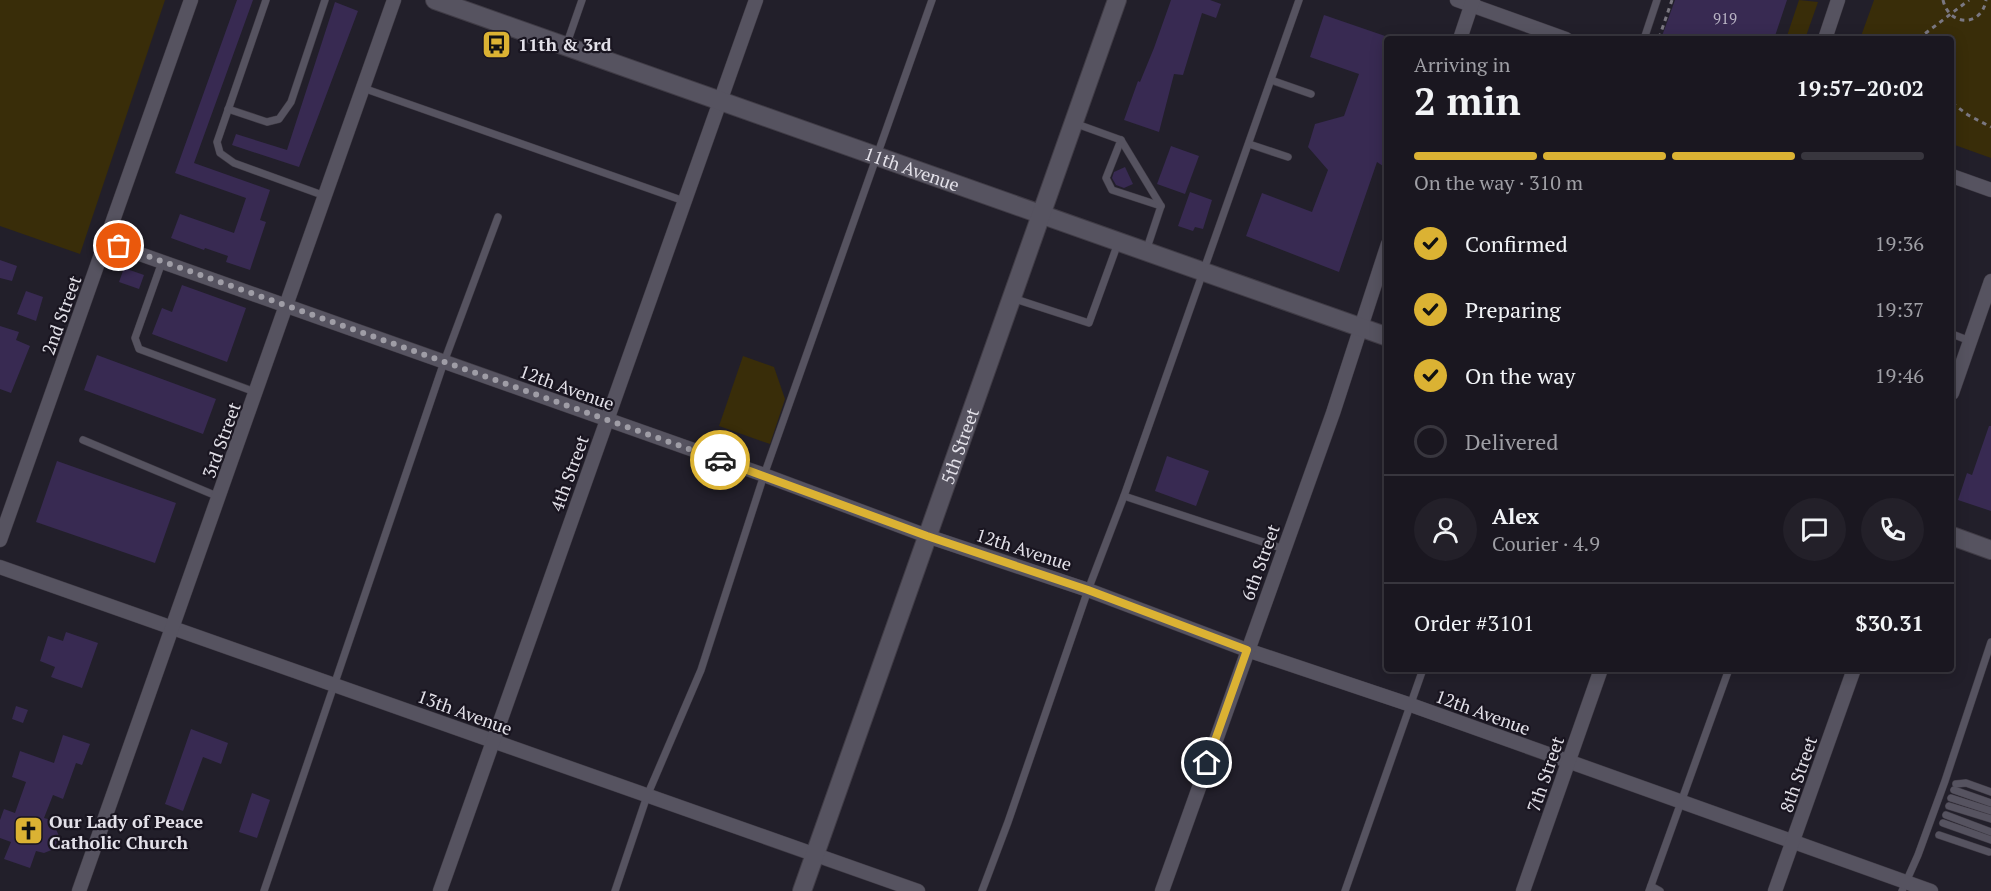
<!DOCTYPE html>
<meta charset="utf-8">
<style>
:root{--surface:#1a1720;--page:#232029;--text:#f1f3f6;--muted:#9f9fa5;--line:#38363e;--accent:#dbb233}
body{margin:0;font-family:"PT Serif",serif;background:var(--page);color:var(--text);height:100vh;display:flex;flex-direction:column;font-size:22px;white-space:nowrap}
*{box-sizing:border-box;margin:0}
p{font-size:20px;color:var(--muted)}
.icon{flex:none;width:33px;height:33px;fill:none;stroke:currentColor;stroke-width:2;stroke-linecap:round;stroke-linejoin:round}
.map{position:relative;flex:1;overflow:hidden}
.side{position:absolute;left:1384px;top:36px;width:570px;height:636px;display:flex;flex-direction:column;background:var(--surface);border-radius:6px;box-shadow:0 3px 15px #0003,0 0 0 2px var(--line)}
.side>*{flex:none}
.pin{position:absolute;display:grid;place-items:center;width:51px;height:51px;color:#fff;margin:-26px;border:3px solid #fff;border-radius:50%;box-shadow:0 2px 6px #0007}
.courier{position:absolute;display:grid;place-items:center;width:60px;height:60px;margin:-30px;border:4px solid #dbb233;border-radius:50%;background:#fff;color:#222;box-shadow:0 2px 8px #0007}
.headline em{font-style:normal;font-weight:600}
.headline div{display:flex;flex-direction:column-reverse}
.headline{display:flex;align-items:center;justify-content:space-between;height:102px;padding:0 30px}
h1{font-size:39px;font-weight:600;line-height:45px}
.bar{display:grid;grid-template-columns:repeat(4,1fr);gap:9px 6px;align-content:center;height:72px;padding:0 30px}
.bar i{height:8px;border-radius:4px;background:var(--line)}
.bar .selected{background:var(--accent)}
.bar p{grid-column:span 4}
.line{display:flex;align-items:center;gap:15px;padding:0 30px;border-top:2px solid var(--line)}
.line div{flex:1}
.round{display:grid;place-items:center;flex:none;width:63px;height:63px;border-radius:32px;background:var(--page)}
ol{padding:0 30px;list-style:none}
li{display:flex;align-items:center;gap:18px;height:66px}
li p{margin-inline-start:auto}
li .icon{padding:6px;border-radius:50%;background:var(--accent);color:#111;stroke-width:4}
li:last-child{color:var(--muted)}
li i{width:33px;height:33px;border:3px solid var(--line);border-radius:50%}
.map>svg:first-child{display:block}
</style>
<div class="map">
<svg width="1991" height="891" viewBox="0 0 1991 891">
<rect width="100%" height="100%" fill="#221f2a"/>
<g fill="#392d09">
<polygon points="0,0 165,0 80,254 0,226"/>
<polygon points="1799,0 1818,2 1805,39 1786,39"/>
<polygon points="1874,0 1991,0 1991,158 1952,144 1952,39 1860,39"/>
<polygon points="743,356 774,367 785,399 770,444 719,426"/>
</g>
<g fill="#382a52">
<polygon points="237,0 253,0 194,163 270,190 260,220 266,222 250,270 226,262 228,256 205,248 204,250 171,238 180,214 234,233 246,198 175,173"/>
<polygon points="1171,0 1210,0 1221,4 1216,18 1202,13 1183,75 1174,74 1159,132 1124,120 1138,81 1140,82 1154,48"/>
<polygon points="1675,0 1787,0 1774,39 1670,39 1662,36"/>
<polygon points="335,2 358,11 299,167 232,145 236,134 287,150"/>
<polygon points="1324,15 1388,37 1388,130 1382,147 1388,149 1388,152 1383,166 1377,162 1339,272 1246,236 1262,193 1312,212 1328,170 1308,147 1315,124 1344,116 1359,74 1310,57"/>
<polygon points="1171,146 1199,156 1185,194 1157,184"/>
<polygon points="1125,167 1133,184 1124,188 1116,185 1112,178 1114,172"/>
<polygon points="1190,192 1212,200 1203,229 1195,227 1193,231 1178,226"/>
<polygon points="0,260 17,266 12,281 0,278"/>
<polygon points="124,268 144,275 139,289 119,282"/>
<polygon points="182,285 246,308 227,362 152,334 162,308 172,312"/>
<polygon points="26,291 43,297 36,321 17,314"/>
<polygon points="0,326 19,332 16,340 30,346 11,393 0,389"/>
<polygon points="97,355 216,399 203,434 84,390"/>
<polygon points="1989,426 1991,426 1991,511 1958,500 1967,473 1972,475"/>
<polygon points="1167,456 1209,471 1196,506 1155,491"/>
<polygon points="57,461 176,503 155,563 36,522"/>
<polygon points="66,632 98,643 82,688 51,677 55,667 40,661 48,636 63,641"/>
<polygon points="16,706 28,710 23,723 12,719"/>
<polygon points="191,729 228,743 221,764 203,757 183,811 165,804"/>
<polygon points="63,735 90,744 82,765 76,763 63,799 53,795 44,818 55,821 54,825 59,836 54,849 44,853 36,851 30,868 4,859 11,842 0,838 0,820 4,809 15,813 26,782 12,777 20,751 54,763"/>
<polygon points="252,793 270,800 257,838 239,832"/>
</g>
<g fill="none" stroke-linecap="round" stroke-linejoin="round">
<defs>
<g id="lane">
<polyline points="266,0 217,142 220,153 234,163 325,196"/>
<polyline points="1644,39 1657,0"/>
<polyline points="566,46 582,0"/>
<polyline points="1271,80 1311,94"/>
<polyline points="363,88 684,201"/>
<polyline points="228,109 267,122 279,119 291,102 325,0"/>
<polyline points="1074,123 1121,140 1106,178 1112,190 1161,206 1146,251"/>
<polyline points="1121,140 1161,206"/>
<polyline points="1249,144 1288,157"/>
<polyline points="162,262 135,338 139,349 255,392"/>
<polyline points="1012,298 1089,323 1118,243"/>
<polyline points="1952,334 1970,341"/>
<polyline points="83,440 219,497"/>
<polyline points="1124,496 1284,549"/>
<polyline points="1956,784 1966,783 1991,792"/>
<polyline points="1954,790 1991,803"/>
<polyline points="1951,798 1991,811"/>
<polyline points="1949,806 1991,819"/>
<polyline points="1946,815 1991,832"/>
<polyline points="1943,823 1991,840"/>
<polyline points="1939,835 1989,852"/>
<polyline points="1651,886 1660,891"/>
<polyline points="264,891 444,362 498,217"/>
<polyline points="615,891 647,796 701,670 764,475 932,0"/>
<polyline points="982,891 1008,822 1088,590 1124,496 1299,0"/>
<polyline points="1345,891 1423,669"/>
<polyline points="1649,891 1729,669"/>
<polyline points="1902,891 1918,855 1945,781 1991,642"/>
</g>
<g id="street">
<polyline points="1457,0 1566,39"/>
<polyline points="1460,39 1473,0"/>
<polyline points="1825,39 1838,0"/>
<polyline points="1952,176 1991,190"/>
<polyline points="106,242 764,475 927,536 1088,590 1247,650 1411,705 1931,891"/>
<polyline points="1952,393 1991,281"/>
<polyline points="0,540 191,0"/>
<polyline points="0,567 918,891"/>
<polyline points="79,891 394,0"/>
<polyline points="440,891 756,0"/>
<polyline points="1162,891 1333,413 1388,244"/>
<polyline points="1523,891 1601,669"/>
<polyline points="1775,891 1854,669"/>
</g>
<g id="secondary">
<path id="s1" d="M435,0L1388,337"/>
<polyline points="1952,536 1991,550"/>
<path id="s2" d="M802,891L1117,0"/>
</g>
</defs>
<use href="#lane" stroke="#403c46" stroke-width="8"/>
<use href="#street" stroke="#403c46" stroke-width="15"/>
<use href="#secondary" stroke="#403c46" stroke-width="20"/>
<g stroke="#7a7781" stroke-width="3" stroke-dasharray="4.5 4.5" stroke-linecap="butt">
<path d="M1943,0C1949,27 1982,27 1986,0"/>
<polyline points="1659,38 1672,0"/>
<polyline points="1918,39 1969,0"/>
<polyline points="1952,103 1968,115 1991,127"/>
</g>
<use href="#lane" stroke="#565360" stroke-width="7"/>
<use href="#street" stroke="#565360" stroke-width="14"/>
<use href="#secondary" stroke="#565360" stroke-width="18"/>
</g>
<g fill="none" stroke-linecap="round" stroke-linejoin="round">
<polyline stroke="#9f9da6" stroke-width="6" stroke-dasharray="0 10.8" points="119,246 720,460"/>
<polyline stroke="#dbb233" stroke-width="8" points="720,460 927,536 1088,590 1247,650 1207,763"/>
</g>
<defs>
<symbol id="bus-square" viewBox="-11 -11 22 22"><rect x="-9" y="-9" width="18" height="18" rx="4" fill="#dbb233" stroke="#191520"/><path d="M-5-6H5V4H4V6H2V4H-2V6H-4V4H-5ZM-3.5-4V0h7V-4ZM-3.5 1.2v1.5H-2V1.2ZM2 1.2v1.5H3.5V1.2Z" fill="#111"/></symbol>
<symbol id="church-square" viewBox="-11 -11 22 22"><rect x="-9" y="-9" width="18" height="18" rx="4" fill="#dbb233" stroke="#191520"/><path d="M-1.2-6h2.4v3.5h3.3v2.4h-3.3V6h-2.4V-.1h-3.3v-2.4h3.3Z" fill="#111"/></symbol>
</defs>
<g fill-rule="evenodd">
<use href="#bus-square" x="480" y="28" width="33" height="33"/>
<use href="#church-square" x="12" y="814" width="33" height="33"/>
</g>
<g text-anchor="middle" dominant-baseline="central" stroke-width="4.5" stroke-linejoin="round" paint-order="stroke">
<g font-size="15" fill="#b8b3c3">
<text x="1725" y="18">919</text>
</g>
<g font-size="18" font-weight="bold" fill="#e3e1e9" stroke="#191520" text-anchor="start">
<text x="518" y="44">11th &amp; 3rd</text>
<text x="49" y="821">Our Lady of Peace<tspan x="49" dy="21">Catholic Church</tspan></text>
</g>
<g font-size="18" fill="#e3e1e9" stroke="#191520">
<text stroke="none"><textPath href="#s1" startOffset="506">11th Avenue</textPath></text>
<text transform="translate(61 315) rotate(-70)">2nd Street</text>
<text transform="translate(567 387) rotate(20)">12th Avenue</text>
<text transform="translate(221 440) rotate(-70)">3rd Street</text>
<text stroke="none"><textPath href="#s2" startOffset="472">5th Street</textPath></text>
<text transform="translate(569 473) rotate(-70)">4th Street</text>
<text transform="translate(1024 549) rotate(18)">12th Avenue</text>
<text transform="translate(1260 562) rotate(-70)">6th Street</text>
<text transform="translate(465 712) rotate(20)">13th Avenue</text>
<text transform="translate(1483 712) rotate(20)">12th Avenue</text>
<text transform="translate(1545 774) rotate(-71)">7th Street</text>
<text transform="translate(1798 774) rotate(-71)">8th Street</text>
</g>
</g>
</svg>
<div class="pin" style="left:119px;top:246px;background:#ea580c"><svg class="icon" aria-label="bag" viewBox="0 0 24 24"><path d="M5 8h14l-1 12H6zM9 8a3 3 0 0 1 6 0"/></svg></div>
<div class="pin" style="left:1207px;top:763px;background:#1f2937"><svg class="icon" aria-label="home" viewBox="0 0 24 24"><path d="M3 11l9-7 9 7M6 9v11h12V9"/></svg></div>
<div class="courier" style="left:720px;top:460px"><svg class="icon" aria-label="car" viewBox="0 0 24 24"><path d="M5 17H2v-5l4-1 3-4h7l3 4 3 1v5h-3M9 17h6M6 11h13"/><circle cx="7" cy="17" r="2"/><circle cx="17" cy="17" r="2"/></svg></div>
<section class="side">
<div class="headline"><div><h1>2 min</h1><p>Arriving in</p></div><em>19:57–20:02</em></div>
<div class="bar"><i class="selected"></i><i class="selected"></i><i class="selected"></i><i></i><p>On the way · 310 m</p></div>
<ol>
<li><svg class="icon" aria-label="check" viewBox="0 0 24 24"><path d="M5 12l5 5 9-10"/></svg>Confirmed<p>19:36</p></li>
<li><svg class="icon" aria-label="check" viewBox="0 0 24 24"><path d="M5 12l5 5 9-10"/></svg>Preparing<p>19:37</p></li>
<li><svg class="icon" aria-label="check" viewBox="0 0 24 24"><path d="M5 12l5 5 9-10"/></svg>On the way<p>19:46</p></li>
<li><i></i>Delivered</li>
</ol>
<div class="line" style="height:108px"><a class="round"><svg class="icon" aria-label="person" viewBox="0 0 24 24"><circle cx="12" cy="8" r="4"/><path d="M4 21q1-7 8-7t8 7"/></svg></a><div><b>Alex</b><p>Courier · 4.9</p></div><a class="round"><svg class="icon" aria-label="chat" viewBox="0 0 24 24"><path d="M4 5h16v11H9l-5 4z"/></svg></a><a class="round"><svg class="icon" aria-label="phone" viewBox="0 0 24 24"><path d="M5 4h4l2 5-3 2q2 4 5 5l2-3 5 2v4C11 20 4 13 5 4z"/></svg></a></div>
<div class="line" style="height:78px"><div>Order #3101</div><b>$30.31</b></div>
</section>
</div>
